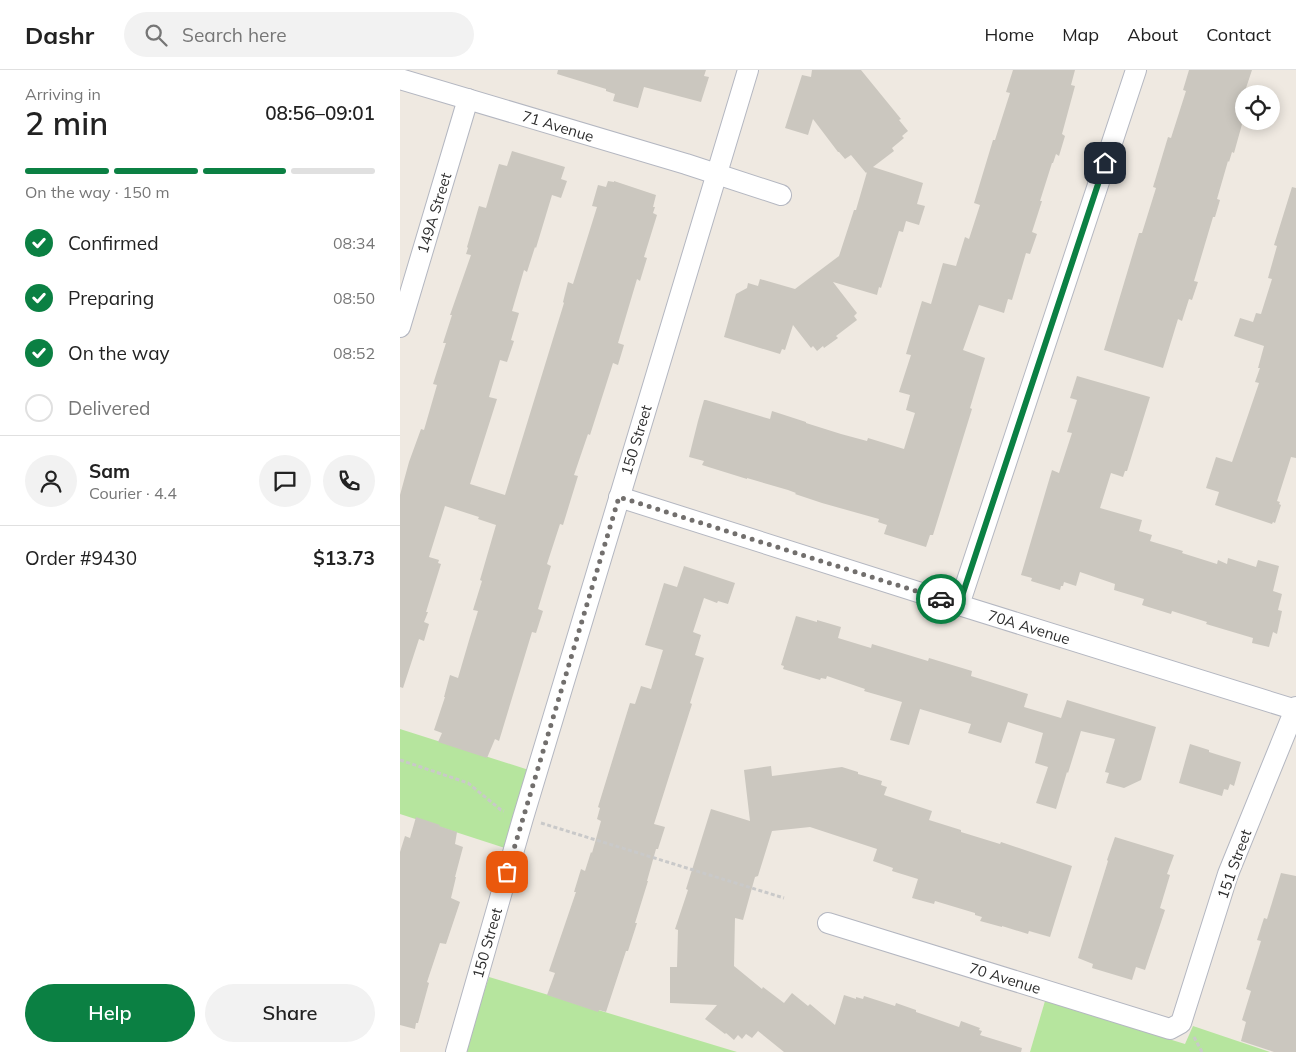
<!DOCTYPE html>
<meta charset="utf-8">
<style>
:root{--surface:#fff;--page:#f2f2f2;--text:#222;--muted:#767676;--line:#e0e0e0;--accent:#0b8043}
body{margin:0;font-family:Mulish,sans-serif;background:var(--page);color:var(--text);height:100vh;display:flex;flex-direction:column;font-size:19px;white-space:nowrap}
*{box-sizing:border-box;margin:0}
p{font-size:16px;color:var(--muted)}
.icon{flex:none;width:28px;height:28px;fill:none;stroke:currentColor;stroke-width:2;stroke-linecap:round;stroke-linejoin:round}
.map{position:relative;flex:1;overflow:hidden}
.drawer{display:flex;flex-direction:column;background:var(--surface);width:400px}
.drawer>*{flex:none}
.fabs{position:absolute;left:835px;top:15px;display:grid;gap:10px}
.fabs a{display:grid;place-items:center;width:45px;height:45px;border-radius:50%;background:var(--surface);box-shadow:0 2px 12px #0003;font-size:25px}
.pin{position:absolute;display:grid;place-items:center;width:42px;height:42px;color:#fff;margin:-21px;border-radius:10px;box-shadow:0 2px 8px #0006}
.courier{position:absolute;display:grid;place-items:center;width:50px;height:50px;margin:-25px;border:4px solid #0b8043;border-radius:50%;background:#fff;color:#222;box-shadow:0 1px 6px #0007}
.headline em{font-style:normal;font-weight:600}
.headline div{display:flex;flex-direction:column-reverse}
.headline{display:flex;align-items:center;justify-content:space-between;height:85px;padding:0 25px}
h1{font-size:32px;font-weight:600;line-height:38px}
.bar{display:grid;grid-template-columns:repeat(4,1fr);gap:8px 5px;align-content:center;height:60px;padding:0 25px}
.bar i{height:6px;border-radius:4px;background:var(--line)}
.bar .selected{background:var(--accent)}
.bar p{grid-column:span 4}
.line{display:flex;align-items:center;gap:12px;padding:0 25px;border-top:1px solid var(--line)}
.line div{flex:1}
.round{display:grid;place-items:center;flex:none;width:52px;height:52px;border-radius:26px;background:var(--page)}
ol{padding:0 25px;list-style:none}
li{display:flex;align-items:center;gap:15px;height:55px}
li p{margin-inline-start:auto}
li .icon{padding:5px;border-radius:50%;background:var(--accent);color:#fff;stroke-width:4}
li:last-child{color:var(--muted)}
li i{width:28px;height:28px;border:2px solid var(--line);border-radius:50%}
.cta{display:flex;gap:10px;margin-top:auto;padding:10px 25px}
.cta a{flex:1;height:58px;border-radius:30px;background:var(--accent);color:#fff;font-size:20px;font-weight:600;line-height:58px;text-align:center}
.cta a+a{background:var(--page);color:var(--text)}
header{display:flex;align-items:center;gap:30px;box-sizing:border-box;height:70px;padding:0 25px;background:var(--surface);border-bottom:1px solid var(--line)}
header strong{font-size:24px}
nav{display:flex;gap:28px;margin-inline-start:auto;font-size:18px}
.search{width:350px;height:45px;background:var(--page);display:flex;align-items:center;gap:12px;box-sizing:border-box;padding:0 18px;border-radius:28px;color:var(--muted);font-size:19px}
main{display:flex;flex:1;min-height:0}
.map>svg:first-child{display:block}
</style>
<header>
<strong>Dashr</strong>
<div class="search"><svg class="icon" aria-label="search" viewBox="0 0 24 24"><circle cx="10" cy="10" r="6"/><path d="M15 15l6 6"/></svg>Search here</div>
<nav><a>Home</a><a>Map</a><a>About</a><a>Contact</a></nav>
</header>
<main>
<section class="drawer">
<div class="headline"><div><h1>2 min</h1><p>Arriving in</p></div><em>08:56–09:01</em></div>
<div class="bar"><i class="selected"></i><i class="selected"></i><i class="selected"></i><i></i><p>On the way · 150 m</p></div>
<ol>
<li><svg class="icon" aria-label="check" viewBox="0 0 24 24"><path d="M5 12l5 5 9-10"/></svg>Confirmed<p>08:34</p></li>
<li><svg class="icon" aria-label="check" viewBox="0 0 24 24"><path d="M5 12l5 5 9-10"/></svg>Preparing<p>08:50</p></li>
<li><svg class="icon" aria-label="check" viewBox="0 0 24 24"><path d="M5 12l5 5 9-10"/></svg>On the way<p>08:52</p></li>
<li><i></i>Delivered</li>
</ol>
<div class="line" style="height:90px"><a class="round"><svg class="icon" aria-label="person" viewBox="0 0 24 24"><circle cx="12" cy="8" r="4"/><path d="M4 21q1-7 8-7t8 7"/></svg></a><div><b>Sam</b><p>Courier · 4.4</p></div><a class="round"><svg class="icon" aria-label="chat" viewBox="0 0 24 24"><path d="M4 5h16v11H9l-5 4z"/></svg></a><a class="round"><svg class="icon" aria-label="phone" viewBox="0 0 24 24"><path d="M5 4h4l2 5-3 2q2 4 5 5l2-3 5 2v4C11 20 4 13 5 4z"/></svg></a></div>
<div class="line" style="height:65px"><div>Order #9430</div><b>$13.73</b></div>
<div class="cta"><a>Help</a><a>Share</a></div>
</section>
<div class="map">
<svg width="896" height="982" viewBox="0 0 896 982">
<rect width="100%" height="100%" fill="#efe9e1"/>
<g fill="#b6e59e">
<polygon points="0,659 132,701 108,779 0,744"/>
<polygon points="89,907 337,982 64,982"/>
<polygon points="645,931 785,974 793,956 870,982 630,982"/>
</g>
<g fill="#cbc7bf">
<polygon points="158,0 306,0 304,6 309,7 301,32 244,17 238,38 213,31 215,24 206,21 206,19 157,4"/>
<polygon points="412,0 461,0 501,49 499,50 508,61 502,66 504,68 492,78 494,81 473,97 523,113 517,134 525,136 519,155 506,151 503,162 499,161 481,218 479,217 477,225 433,212 457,243 454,246 457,250 436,266 438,268 424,278 423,276 417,281 413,276 411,278 393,255 385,280 382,279 380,284 324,267 336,224 347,218 348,213 358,216 360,209 395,219 439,186 454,140 456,140 467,102 466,103 451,85 445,89 439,82 438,82 413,49 408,65 385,58 402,5 411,7"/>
<polygon points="613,0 675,0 671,15 675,16 662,64 665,66 659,86 656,84 653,93 652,93 640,131 642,131 632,162 637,164 630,184 626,183 612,230 608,229 604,243 579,235 563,280 585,288 570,338 572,339 533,465 530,465 526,477 484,464 487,455 478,452 479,449 422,433 395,424 396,423 388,420 347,408 347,409 302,395 304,391 289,387 298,351 304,330 306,330 370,349 372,341 406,352 406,353 441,364 467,371 468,368 504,379 515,343 506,340 510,325 499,322 511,285 506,284 522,231 531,234 543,193 556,196 565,167 569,169 580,135 574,133 593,70 595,70 610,23 606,22"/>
<polygon points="789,0 852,0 844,24 844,47 834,83 832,82 829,92 828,91 817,129 820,130 815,147 813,147 794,211 798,212 792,230 789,229 782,251 778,249 763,298 704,280 739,163 742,163 756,118 753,117 768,67 771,68 786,21 783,20"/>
<polygon points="112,81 165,97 161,109 167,111 161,128 152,125 136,178 135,177 127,202 124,200 112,241 119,243 111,270 114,271 107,292 100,290 89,327 97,329 70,414 105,425 164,233 163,232 168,212 173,214 197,137 192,136 198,115 206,117 208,111 214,112 214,111 256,125 253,137 255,137 253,143 257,145 244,187 247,188 240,211 237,209 218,273 224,275 218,295 213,293 190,365 188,364 174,405 178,406 163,455 160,454 147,494 151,496 138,539 143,541 136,563 132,562 99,671 95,669 87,688 38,672 42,663 34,660 45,627 44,627 50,605 58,608 70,567 78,541 73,540 82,511 80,510 96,455 78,449 79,447 45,436 29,487 39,490 38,493 41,494 26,542 28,542 24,552 29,554 24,571 19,569 3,618 0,617 0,425 9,392 21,359 24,360 37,315 33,314 46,273 43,273 52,245 50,245 71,185 66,184 68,178 67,177 79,136 86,138 99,94 107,96"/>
<polygon points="892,117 896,118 896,388 891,387 877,431 880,432 879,434 881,435 875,453 873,452 872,454 815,435 819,422 806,418 816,387 832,392 859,313 855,312 860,298 858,298 864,276 834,266 840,248 853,252 856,243 861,244 872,209 868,208 877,176 874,175"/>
<polygon points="677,306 750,327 727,401 725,401 723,407 711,403 700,438 742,450 739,461 752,465 750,471 783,481 782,483 817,494 818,490 827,494 828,488 856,497 858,490 879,496 873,521 882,524 878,540 882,541 877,564 873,562 869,577 852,573 853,568 806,554 807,552 772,541 771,544 742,535 744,529 714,520 715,514 680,502 676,516 664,512 663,516 661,516 660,520 631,511 632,508 621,505 652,400 659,403 672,363 667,362 677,330 670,328"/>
<polygon points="284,496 335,513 328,534 318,531 317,533 304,528 293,562 301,565 295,585 304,588 290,633 292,634 254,754 265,757 258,779 256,779 247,811 248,811 235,853 237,853 228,881 226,881 206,942 199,940 198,942 147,925 155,903 149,901 176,822 174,822 181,799 185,801 191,782 192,783 201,751 197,749 200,738 198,737 230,633 235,634 241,616 251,619 263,580 245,575 264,513 277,517"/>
<polygon points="396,546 417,552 417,550 441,557 438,568 471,578 472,574 528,591 529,588 572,601 571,606 628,624 624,637 661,648 667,630 756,657 741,710 724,718 706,713 709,703 705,702 715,669 681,661 668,703 667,702 656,739 636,733 648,697 635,693 643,663 608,652 601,673 568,663 571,654 520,639 509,675 490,670 502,632 464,621 465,619 427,606 426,609 421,608 420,610 383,599 384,596 381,595"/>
<polygon points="790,674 809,680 809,682 841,692 834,716 830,714 828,720 824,719 822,726 779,713"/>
<polygon points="371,696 372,706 442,697 458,702 458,704 482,711 481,715 487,717 484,725 532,741 529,750 561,760 561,762 600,774 601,772 672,796 650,867 629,861 628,864 602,856 602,857 580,851 582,847 575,845 575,843 535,831 534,834 512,828 518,809 492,801 493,798 473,791 477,779 410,757 372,761 358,806 355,807 343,850 335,848 334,896 362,919 363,917 384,933 392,923 408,936 410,934 435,955 444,925 456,929 456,927 463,929 464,926 495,936 496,933 516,940 516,942 559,957 561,951 580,958 579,960 582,961 580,965 622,978 621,982 384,982 358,961 352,968 346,964 342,969 338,965 334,970 326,963 325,964 305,949 317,935 270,933 270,897 277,897 278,860 275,859 288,820 286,819 311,739 350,751 344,700"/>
<polygon points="16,747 40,755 39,756 57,762 55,774 63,777 55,807 56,807 51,828 60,832 46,874 40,873 27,912 29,913 18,953 16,953 15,959 0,955 0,782 5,766 10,768"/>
<polygon points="715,767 774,785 767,804 770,805 760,838 765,840 745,900 736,897 732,910 692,898 693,894 678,888 708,791 707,790"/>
<polygon points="881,803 896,806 896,982 874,982 841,971 846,952 842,950 851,921 846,919 861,871 857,870 864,848 867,849"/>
</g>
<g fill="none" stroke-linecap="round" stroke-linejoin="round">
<defs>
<g id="minor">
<polyline points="0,9 286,94 381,125"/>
<polyline points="0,257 68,29"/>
<polyline points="219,427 559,535 896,640"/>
<polyline points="559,535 736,0"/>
<polyline points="428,853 770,959 781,953 828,804 896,637"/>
<polyline points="56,982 123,748 348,0"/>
</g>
</defs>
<use href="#minor" stroke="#b4b7c1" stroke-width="22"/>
<g stroke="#c9c9c9" stroke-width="3" stroke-dasharray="4 2.5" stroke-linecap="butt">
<polyline points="0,690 68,713 101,740 104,741"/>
<polyline points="141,753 384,828"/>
<polyline points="794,967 802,982"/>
</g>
<use href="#minor" stroke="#fff" stroke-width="20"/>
</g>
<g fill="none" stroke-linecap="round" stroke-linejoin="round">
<polyline stroke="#726f6d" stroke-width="5" stroke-dasharray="0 9" points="107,802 219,427 541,529"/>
<polyline stroke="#0b8043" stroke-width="6" points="541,529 559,535 705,93"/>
</g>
<g text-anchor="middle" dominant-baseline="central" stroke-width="5" stroke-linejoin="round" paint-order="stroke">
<g font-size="15" fill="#2e2e2e" stroke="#fff">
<text transform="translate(158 56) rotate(17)">71 Avenue</text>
<text transform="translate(34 143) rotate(-73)">149A Street</text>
<text transform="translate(236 370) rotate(-73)">150 Street</text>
<text transform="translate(629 557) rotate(17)">70A Avenue</text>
<text transform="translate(834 794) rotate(-70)">151 Street</text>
<text transform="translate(87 873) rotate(-74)">150 Street</text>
<text transform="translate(605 908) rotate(17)">70 Avenue</text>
</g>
</g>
</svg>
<div class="fabs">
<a><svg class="icon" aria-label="locate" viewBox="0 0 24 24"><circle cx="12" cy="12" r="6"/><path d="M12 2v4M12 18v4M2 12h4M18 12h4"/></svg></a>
</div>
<div class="pin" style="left:107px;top:802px;background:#ea580c"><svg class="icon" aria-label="bag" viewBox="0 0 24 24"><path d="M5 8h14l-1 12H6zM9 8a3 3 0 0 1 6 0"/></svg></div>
<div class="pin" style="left:705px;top:93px;background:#1f2937"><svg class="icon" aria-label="home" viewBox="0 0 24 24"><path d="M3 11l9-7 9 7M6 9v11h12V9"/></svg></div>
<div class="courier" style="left:541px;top:529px"><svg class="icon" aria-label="car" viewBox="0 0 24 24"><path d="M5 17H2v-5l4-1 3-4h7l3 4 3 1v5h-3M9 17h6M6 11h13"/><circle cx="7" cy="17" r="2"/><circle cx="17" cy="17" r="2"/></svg></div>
</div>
</main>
